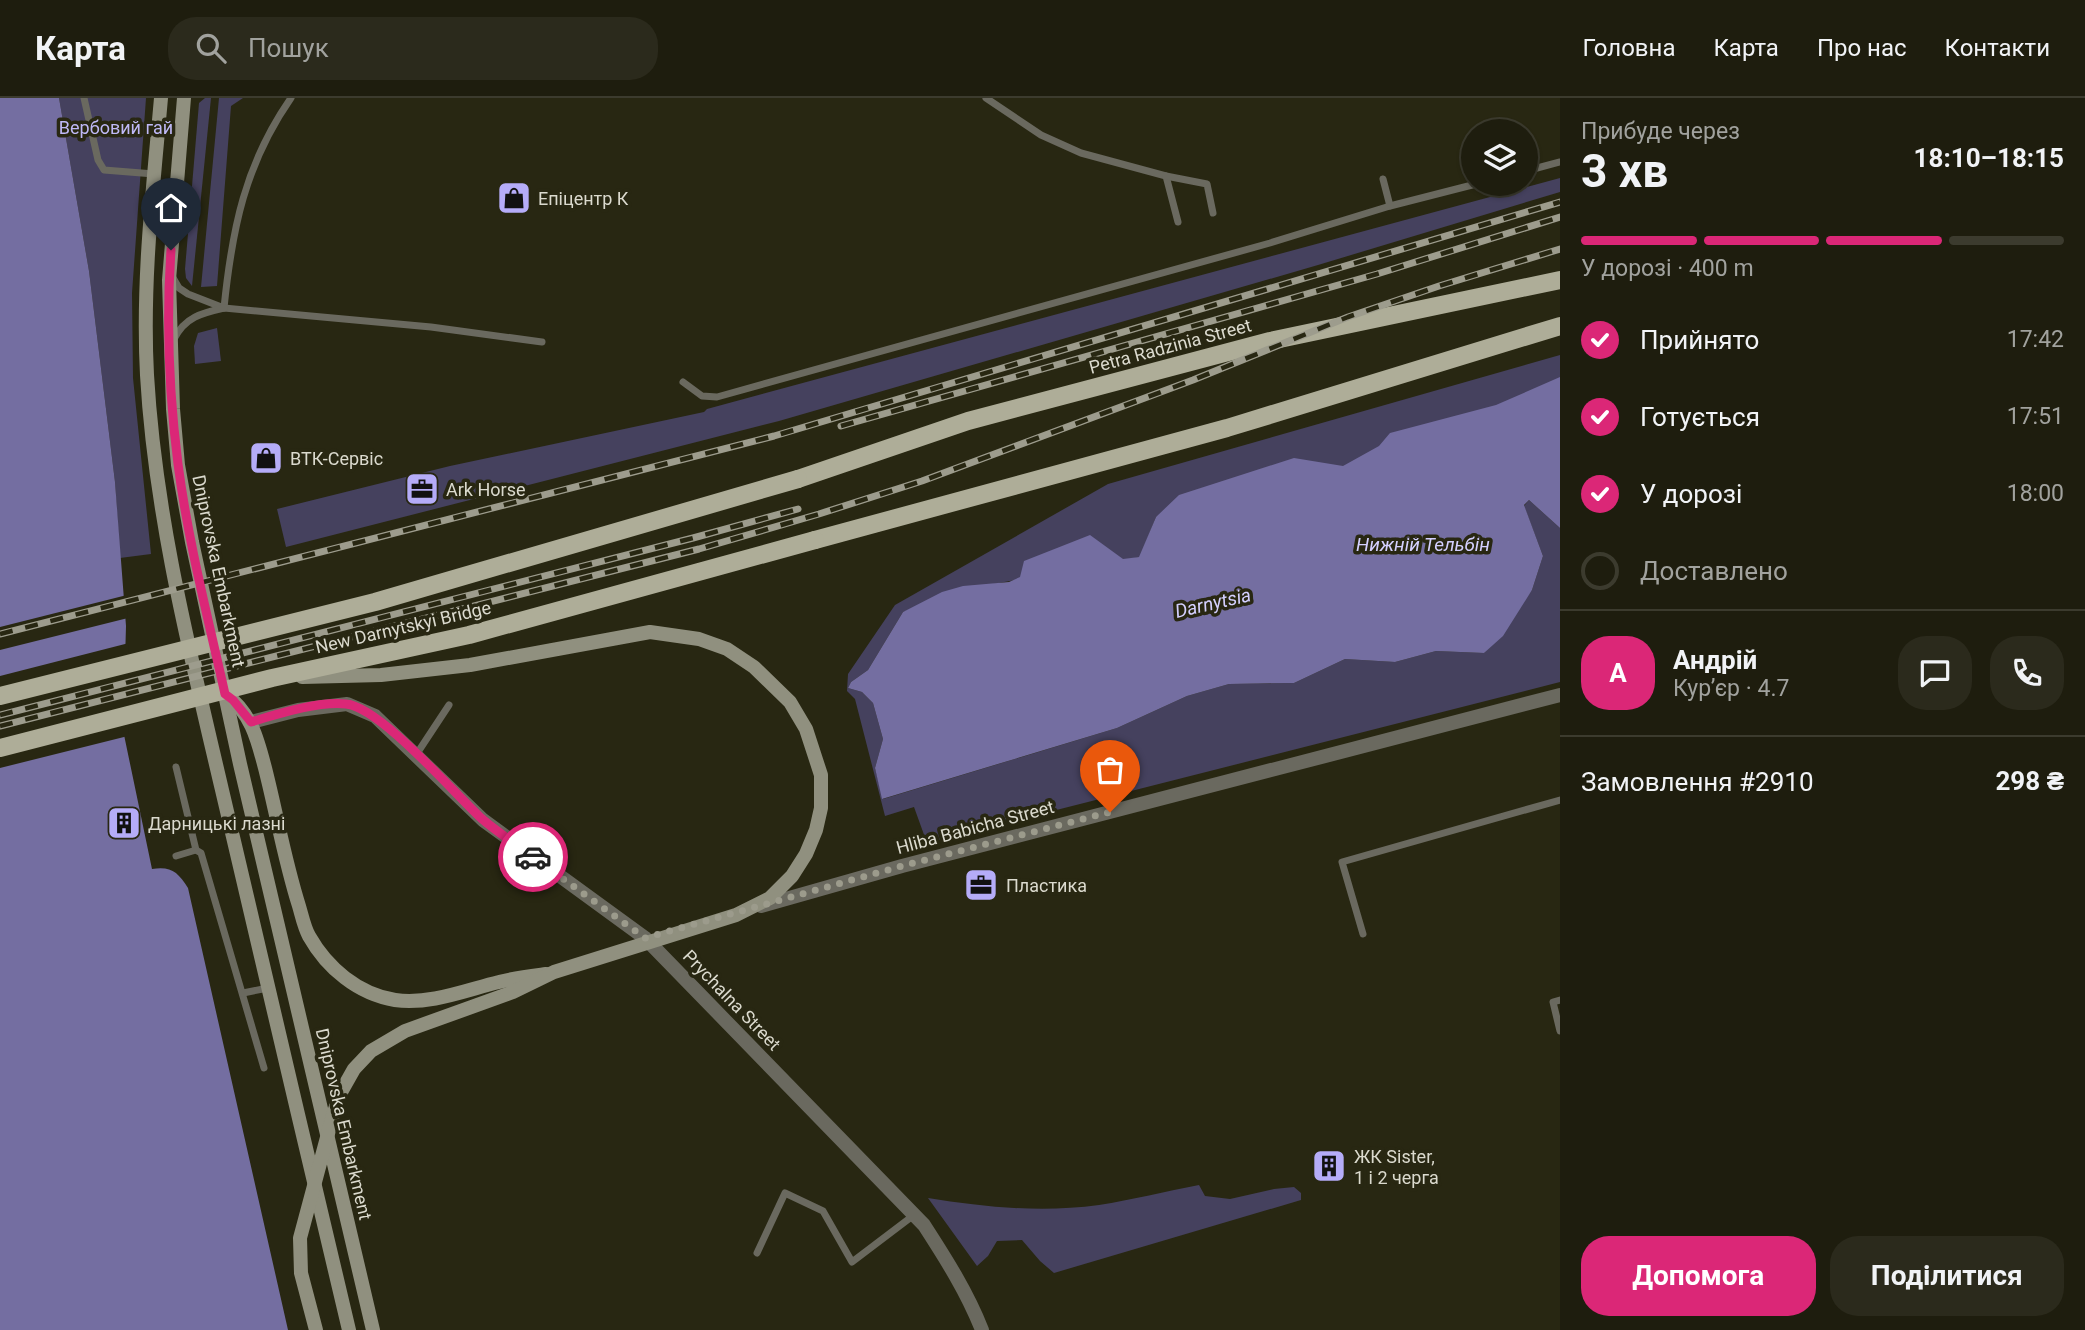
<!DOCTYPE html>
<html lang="uk">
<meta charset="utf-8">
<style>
:root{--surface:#1e1d0e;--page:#2b2a1c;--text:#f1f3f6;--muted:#a1a29e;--line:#3c3b2e;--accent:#db2777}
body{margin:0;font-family:Roboto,sans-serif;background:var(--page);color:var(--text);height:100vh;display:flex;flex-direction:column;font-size:26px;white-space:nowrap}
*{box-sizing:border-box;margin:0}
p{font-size:23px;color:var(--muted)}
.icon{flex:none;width:38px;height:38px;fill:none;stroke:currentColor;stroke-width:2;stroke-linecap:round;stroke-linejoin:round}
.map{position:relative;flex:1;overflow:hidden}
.sheet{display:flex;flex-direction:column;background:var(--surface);width:525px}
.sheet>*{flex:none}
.fabs{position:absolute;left:1461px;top:21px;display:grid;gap:14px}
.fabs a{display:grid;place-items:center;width:77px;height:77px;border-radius:50%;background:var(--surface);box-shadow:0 2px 5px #0004,0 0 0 2px var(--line);font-size:35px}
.pin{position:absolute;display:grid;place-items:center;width:60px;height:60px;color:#fff;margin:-72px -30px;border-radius:50% 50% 50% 0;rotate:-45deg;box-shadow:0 0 7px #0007}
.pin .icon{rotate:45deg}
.courier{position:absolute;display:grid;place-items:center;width:70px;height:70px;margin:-35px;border:5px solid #db2777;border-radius:50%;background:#fff;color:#222;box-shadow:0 2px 9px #0007}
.overview em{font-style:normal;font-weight:700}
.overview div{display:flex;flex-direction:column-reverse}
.overview{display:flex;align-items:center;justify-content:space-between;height:119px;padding:0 21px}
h1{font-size:46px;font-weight:700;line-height:52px}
.bar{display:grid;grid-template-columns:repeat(4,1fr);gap:10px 7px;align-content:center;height:84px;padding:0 21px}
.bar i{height:9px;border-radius:5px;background:var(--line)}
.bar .on{background:var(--accent)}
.bar p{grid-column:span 4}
.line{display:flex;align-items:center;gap:18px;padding:0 21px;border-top:2px solid var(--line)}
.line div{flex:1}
.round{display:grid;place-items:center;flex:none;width:74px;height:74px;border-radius:28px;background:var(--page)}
ol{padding:0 21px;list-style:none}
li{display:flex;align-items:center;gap:21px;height:77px}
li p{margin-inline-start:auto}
li .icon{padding:7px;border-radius:50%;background:var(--accent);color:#fff;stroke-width:4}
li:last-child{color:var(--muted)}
li i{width:38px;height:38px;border:4px solid var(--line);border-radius:50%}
.action{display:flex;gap:14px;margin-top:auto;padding:14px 21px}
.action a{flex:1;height:80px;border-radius:28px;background:var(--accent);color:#fff;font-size:28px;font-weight:700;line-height:80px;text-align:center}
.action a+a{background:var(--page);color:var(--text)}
header{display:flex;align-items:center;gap:42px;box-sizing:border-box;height:98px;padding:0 35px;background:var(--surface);border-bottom:2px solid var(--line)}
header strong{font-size:33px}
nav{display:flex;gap:38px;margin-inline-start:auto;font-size:24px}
.search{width:490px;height:63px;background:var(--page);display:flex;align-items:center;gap:18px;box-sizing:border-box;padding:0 24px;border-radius:28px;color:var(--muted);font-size:26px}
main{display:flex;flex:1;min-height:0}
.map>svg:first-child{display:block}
</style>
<header>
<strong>Карта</strong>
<div class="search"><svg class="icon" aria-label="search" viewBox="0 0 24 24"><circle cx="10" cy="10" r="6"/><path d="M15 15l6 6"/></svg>Пошук</div>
<nav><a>Головна</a><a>Карта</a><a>Про нас</a><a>Контакти</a></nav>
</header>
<main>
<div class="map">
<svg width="1560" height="1232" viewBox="0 0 1560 1232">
<rect width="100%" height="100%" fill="#282712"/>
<g fill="#45415e">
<polygon points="59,0 146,0 132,195 133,280 151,456 120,460 115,384 89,173"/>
<polygon points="205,0 211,0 192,188 186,180 185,171 199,5"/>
<polygon points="219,0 243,0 231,8 217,188 201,189"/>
<polygon points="1560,80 1560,94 1318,167 779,323 286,449 277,411 450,368 704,314 707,311"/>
<polygon points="217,230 221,263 195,266 194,248 198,235"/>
<polygon points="1560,257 1560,294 1490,366 1156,419 1140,459 988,487 903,514 868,572 851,584 848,590 862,594 873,605 883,641 875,670 883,701 1117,630 1187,598 1229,586 1294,585 1345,561 1395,564 1436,553 1484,555 1532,492 1543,458 1524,408 1529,402 1560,430 1560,584 927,745 914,709 885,718 855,601 847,593 848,576 895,507 1108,386"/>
<path d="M1199,1087L1205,1098L1230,1101L1274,1091L1294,1089L1301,1095V1102L1054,1175L1040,1163L1022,1142L997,1143L988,1158L977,1168L928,1100C984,1109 1041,1115 1099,1107C1132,1102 1166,1093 1199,1087Z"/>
</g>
<g fill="#746ea1">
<path d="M0,0H59L89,173L115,384L126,528L123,632L152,771C171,768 178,774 188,790L288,1232H0Z"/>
<polygon points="1560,279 1560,430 1529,402 1524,407 1543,458 1532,492 1503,538 1484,555 1436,553 1395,564 1345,561 1294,585 1229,586 1187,598 1117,630 882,701 875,670 883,641 873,605 862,594 848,590 851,584 868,572 903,514 942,494 963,488 1009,484 1020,479 1024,463 1090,437 1123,461 1139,459 1156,419 1179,397 1294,360 1343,368 1379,348 1390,335 1496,307"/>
</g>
<g fill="#282712">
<polygon points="127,497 128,520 0,552 0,529"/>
<polygon points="129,545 128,638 0,670 0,578"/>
</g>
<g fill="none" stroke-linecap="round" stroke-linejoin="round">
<g stroke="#6a695f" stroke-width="7">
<polyline points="84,0 98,62 104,72 154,76"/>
<polyline points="986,0 1041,37 1081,55 1166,78 1178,124"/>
<polyline points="1526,73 1560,64"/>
<polyline points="1166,78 1207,86 1213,115"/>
<polyline points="1390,108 1476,86"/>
<polyline points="172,178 179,190 188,196 224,210 431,229 542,244"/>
<path d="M224,210C232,131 245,66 291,0"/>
<path d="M174,241C185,219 202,215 224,210"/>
<polyline points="683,284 702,298 717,299 1270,145 1390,108 1383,81"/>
<polyline points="416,657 449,607"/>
<polyline points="176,669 196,752 201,755 264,970"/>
<polyline points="176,758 196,752"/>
<polyline points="1363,836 1342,764 1560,702"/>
<polyline points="243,895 268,890"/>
<polyline points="1560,902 1553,904 1560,933"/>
<polyline points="757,1155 785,1095 823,1113 852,1164 914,1117"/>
</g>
<g stroke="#6a695f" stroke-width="14">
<path d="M251,624L298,612L347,606L375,618L483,722L645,840L924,1127C946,1161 967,1194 982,1232"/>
<polyline points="761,808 902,768 1560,597"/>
</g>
<g stroke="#90907f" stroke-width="14">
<path d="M161,0C153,92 142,184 147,277C155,417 190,555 222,692C263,872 307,1052 349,1232"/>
<polyline points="184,0 169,182 173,311 178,367 192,444 240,666 373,1232"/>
<path d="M225,596C252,615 258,643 266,674C277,718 285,764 299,808C302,818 304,829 309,838C327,870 358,896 395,902C430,907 466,892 499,884C514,880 531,878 546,876"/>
</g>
<g stroke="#aead98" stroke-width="18">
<polyline points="798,381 968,323 1270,243 1560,182"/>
<polyline points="815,442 1227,330 1560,228"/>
</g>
<defs>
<g id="rail">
<polyline points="841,328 1377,176 1560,119"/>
<polyline points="0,536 774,338 1560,104"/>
<polyline points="0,617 693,440 798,411"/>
<polyline points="0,628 699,451 819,416 922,383 1193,282 1348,219 1439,188 1560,151"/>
</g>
</defs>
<use href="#rail" stroke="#9d9c8d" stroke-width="7"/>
<use href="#rail" stroke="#282712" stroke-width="4.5" stroke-dasharray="13" stroke-linecap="butt"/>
<polyline stroke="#90907f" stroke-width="14" points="302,579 381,577 470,567 650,534 699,541 727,551 754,569 790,604 806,631 821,677 821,710 816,732 806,756 792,778 770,800 736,817 554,874 513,894 405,933 371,953 354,971 341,994 333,1017 300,1140 301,1175 316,1232"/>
<g stroke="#aead98" stroke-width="18">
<polyline points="0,598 375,504 798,381"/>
<polyline points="0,650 272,580 469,537 815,442"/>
</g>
</g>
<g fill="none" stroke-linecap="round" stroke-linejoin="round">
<polyline stroke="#9c9b8c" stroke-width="7" stroke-dasharray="0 12.6" points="533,759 645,840 902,768 1110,714"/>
<path stroke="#db2777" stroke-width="9" d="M171,152C166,223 169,295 178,366C188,443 208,520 225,596L233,602L251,624C278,616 318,603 346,606C380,609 453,694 481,720C497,734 516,746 533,759"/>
</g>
<defs>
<symbol id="shop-square" viewBox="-11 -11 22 22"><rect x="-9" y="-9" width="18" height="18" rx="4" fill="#b5acf8" stroke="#282712"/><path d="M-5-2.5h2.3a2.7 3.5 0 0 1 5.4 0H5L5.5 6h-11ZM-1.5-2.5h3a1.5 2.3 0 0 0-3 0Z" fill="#111"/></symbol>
<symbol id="office-square" viewBox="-11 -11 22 22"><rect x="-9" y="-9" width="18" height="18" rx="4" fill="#b5acf8" stroke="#282712"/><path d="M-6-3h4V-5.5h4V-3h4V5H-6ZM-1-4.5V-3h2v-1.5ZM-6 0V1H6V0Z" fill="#111"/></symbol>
<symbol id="building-square" viewBox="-11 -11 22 22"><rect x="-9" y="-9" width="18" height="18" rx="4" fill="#b5acf8" stroke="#282712"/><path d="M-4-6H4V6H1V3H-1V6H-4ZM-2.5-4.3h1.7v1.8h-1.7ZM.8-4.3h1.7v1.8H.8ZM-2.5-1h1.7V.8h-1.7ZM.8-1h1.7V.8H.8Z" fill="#111"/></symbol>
</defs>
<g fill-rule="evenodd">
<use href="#shop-square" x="495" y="81" width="38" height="38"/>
<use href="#shop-square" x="247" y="341" width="38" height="38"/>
<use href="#office-square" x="403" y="372" width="38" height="38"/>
<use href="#building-square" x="105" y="706" width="38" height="38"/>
<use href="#office-square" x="962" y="768" width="38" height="38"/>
<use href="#building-square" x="1310" y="1049" width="38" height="38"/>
</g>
<g text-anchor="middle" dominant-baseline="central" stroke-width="7" stroke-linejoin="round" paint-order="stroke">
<g font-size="18" fill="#bfb9f7" stroke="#282712">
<text x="116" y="29">Вербовий гай</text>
</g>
<g font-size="18" fill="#dbdace" stroke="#282712" text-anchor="start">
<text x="538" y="100">Епіцентр К</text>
<text x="290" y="360">ВТК-Сервіс</text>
<text x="446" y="391">Ark Horse</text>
<text x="148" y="725">Дарницькі лазні</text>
<text x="1006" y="787">Пластика</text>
<text x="1354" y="1058">ЖК Sister,<tspan x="1354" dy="21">1 і 2 черга</tspan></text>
</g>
<g font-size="18" fill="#dbdace" stroke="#282712">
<text transform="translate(1170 248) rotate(-15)">Petra Radzinia Street</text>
<text transform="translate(219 473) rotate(78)">Dniprovska Embarkment</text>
<text transform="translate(403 529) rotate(-13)">New Darnytskyi Bridge</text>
<text transform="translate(975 729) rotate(-15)">Hliba Babicha Street</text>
<text transform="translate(732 902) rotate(46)">Prychalna Street</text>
<text transform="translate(344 1026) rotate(77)">Dniprovska Embarkment</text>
</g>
<g font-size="19" font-style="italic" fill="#d4d0ff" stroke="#282712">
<text x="1423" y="446">Нижній Тельбін</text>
<text transform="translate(1213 505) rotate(-13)">Darnytsia</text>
</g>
</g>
</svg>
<div class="fabs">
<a><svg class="icon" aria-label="layers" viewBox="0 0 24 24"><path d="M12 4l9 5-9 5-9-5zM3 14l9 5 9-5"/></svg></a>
</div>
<div class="pin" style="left:1110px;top:714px;background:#ea580c"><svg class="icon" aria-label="bag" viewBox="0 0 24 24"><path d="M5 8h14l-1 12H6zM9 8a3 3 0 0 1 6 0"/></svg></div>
<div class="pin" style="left:171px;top:152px;background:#1f2937"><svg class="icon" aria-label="home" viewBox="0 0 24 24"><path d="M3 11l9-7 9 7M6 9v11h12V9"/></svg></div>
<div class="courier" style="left:533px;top:759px"><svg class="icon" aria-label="car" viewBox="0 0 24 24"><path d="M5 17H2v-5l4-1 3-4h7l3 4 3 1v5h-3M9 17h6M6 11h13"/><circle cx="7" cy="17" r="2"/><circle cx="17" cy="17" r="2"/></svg></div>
</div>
<section class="sheet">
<div class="overview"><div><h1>3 хв</h1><p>Прибуде через</p></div><em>18:10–18:15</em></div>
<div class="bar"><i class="on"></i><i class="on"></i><i class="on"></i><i></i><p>У дорозі · 400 m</p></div>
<ol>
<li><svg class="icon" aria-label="check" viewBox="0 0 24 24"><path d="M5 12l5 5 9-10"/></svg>Прийнято<p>17:42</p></li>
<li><svg class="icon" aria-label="check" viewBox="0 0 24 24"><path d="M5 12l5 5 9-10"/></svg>Готується<p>17:51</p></li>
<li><svg class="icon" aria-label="check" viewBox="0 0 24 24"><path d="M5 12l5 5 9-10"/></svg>У дорозі<p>18:00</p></li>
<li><i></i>Доставлено</li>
</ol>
<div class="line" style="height:126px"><b class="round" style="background:var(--accent);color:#fff">А</b><div><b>Андрій</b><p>Кур’єр · 4.7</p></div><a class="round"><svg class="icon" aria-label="chat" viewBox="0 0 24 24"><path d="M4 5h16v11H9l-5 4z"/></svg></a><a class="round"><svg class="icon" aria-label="phone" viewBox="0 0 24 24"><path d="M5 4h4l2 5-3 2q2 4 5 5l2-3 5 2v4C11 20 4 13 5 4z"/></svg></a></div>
<div class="line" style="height:91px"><div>Замовлення #2910</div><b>298 ₴</b></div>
<div class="action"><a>Допомога</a><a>Поділитися</a></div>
</section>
</main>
